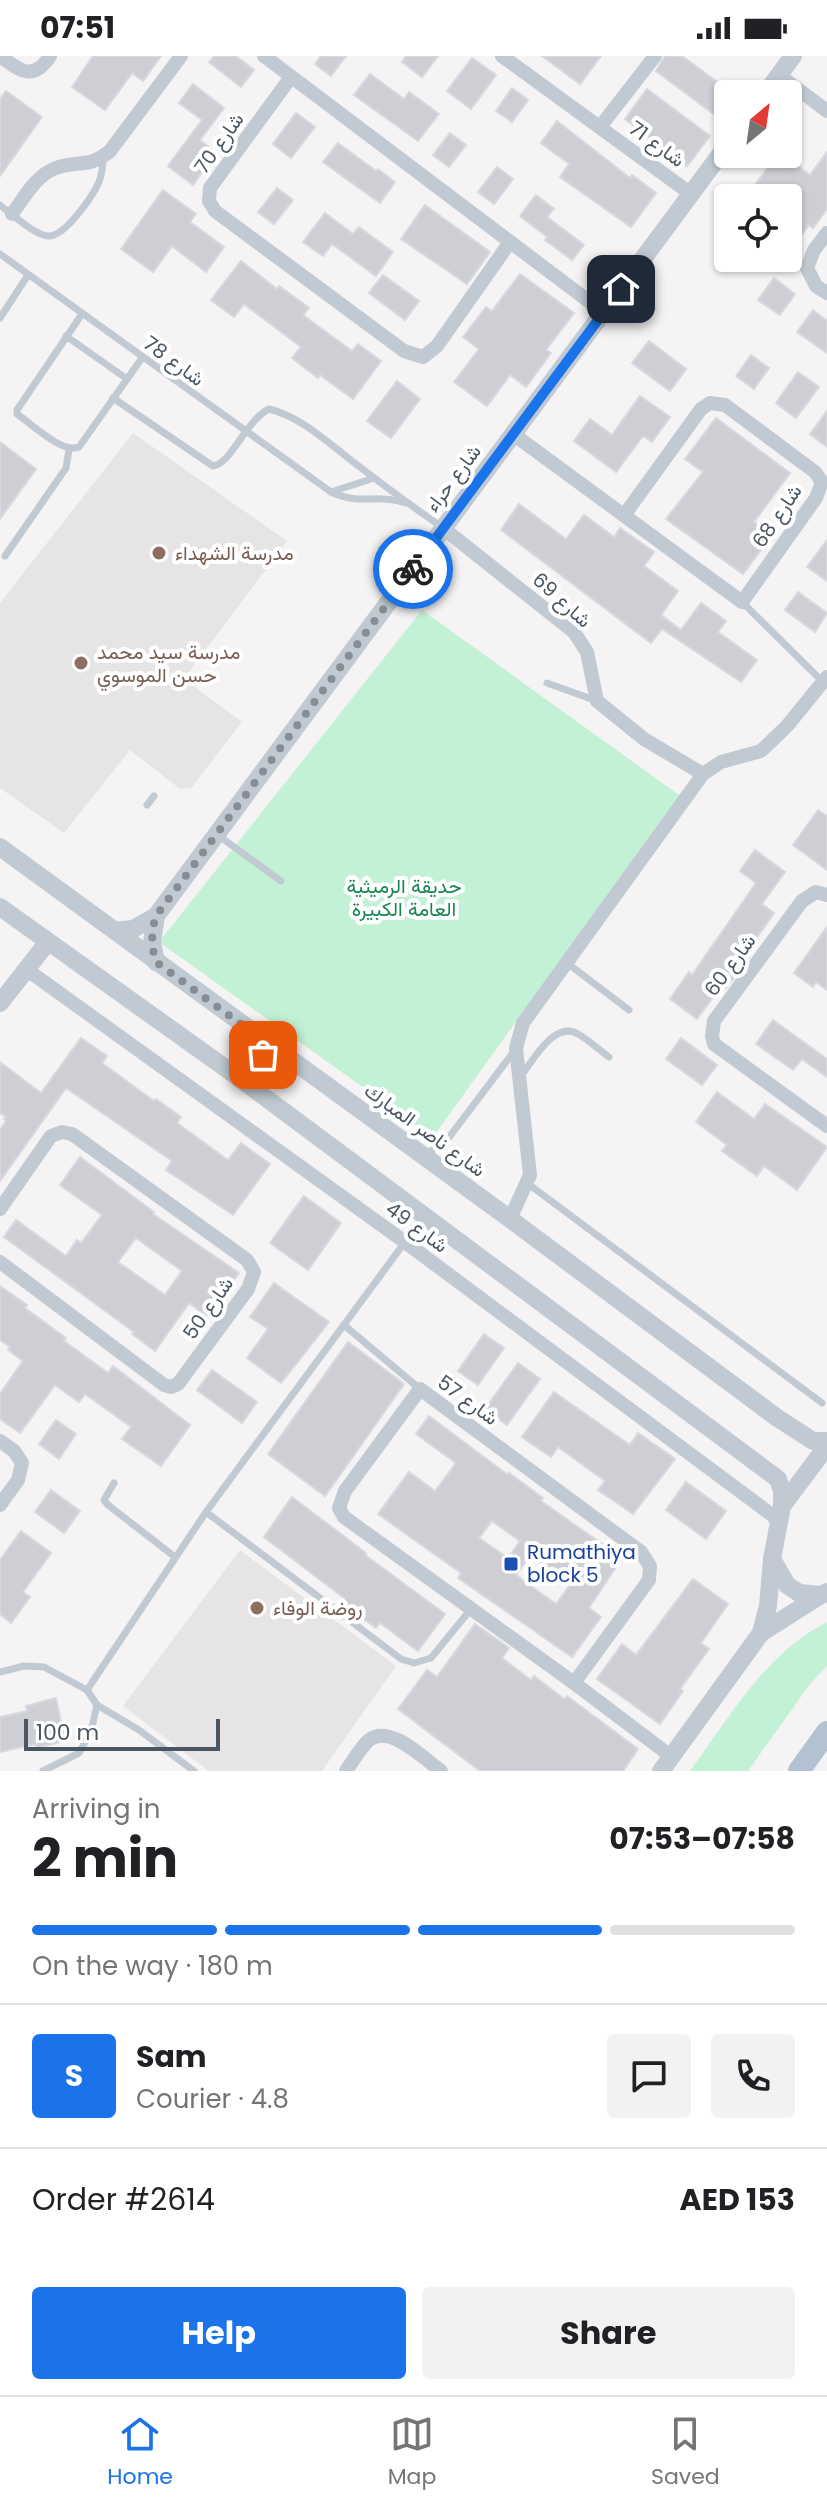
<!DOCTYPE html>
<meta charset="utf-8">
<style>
:root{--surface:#fff;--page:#f2f2f2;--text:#202124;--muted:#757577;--line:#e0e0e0;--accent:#1a73e8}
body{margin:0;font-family:Poppins,Vazirmatn,sans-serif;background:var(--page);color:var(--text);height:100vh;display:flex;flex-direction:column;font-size:30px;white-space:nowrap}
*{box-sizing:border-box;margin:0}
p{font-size:26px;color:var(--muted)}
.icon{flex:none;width:44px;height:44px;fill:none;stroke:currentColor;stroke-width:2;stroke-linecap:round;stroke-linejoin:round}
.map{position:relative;height:1715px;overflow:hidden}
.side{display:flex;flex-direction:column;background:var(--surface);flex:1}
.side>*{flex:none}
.needle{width:52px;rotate:29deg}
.controls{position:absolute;left:714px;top:24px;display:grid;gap:16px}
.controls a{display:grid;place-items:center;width:88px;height:88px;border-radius:8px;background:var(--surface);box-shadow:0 2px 6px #0004;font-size:40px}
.scale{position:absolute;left:24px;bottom:20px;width:196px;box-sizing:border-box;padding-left:8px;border:4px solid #4a5661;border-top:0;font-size:22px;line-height:28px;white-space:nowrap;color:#4a5661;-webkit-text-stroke:6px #fff;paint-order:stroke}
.pin{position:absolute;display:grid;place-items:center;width:68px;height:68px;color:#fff;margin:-34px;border-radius:16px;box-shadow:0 4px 12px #0006}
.courier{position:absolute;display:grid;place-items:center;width:80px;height:80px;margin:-40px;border:6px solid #1a73e8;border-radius:50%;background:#fff;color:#222;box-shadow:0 2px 10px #0007}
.head em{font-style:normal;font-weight:700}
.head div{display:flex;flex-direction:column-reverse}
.head{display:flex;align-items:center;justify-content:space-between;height:136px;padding:0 32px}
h1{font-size:52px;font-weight:700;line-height:60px}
.bar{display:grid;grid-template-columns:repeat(4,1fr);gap:12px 8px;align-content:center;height:96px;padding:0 32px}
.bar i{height:10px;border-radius:6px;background:var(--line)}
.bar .on{background:var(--accent)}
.bar p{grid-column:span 4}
.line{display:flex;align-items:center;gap:20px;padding:0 32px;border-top:2px solid var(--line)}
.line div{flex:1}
.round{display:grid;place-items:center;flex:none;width:84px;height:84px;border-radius:8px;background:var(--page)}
.cta{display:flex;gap:16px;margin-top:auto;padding:16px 32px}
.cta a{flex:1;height:92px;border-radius:8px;background:var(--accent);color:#fff;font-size:32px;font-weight:700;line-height:92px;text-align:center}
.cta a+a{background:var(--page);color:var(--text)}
.status{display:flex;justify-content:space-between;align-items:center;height:56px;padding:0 40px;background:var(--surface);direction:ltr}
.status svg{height:22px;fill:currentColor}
.menu{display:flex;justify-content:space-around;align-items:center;height:112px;border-top:2px solid var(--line);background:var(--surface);font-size:22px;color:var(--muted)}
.menu a{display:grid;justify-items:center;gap:4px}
.menu .on{color:var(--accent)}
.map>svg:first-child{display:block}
</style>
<div class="status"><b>07:51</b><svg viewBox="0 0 49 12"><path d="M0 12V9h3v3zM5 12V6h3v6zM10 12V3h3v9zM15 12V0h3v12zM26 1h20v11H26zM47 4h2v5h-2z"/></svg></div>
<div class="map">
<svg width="827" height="1715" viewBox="0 0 827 1715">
<rect width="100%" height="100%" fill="#f5f3f3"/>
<g fill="#e6e4e5">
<polygon points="133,377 287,485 184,623 242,666 191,732 180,733 130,694 64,777 0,732 0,547"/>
<polygon points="240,1494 396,1610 322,1715 209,1715 123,1650"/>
</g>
<g fill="#c3f1d5">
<polygon points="422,554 679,739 433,1081 159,886"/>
<path d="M827,1566V1610L810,1628L748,1715H690C730,1660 765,1598 827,1566Z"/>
</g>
<g fill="#cdcfd5" stroke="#d7d9de" stroke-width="2" fill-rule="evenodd">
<polygon points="93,0 161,0 143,25 132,17 105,54 72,31"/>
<polygon points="214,0 236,0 254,14 241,31 209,6"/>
<polygon points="321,0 346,0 331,20 315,8"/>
<polygon points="406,0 438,0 422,21 402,6"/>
<polygon points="542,0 601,0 580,28"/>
<polygon points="665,0 682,0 728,34 728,50 719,62 656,15"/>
<polygon points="472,2 496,19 471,53 447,35"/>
<polygon points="370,18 404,43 409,36 439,58 418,85 354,39"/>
<polygon points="193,28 224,52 200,84 216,97 193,129 168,110 202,64 179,47"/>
<polygon points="512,32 528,44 512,66 496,55"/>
<polygon points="647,33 710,80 687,110 625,63"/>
<polygon points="6,35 42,61 0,120 0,43"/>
<polygon points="296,57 315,71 291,102 273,88"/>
<polygon points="557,65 630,122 632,119 656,137 631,171 560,121 569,108 541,87"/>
<polygon points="450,77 466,89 449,111 433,99"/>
<polygon points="338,87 376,115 378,113 395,126 380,147 323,106"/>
<polygon points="827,96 827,153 813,172 809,169 788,197 788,142 772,142 755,129 778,98 782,98 810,119"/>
<polygon points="497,111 513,123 494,148 478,136"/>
<polygon points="277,132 293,144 274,168 258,156"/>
<polygon points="163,134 196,158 190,166 224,191 206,216 172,190 153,216 121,193"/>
<polygon points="536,139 554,153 547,161 584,189 572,204 545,184 547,181 520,160"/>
<polygon points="425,149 490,196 467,228 401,183"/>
<polygon points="325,157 353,178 359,171 393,196 376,220 332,188 323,200 303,186"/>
<polygon points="241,205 277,233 279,230 309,252 303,259 352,295 358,288 381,305 353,343 320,319 318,322 292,302 301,291 244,248 234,261 211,244"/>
<polygon points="520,218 574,257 546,294 551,297 526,331 510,319 487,350 454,326 479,293 463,281 486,251 492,255"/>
<polygon points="383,219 419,245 405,264 369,237"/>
<polygon points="774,222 795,238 780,259 758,244"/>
<polygon points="813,254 827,265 827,297 797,276"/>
<polygon points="649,285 686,313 670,335 632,307"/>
<polygon points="751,299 769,312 754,333 736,320"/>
<polygon points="798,316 819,331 796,362 776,347"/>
<polygon points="397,325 420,343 391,382 367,365"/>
<polygon points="640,340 670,361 652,386 643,380 616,416 574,385 590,363 612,379"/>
<polygon points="827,355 827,391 810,378"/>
<polygon points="716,362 790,417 754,466 772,479 743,518 666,463 703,416 685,403"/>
<polygon points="0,386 36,413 0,463"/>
<polygon points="519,448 566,483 584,459 614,481 620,472 654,496 644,510 678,535 661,559 681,574 701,547 726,565 718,576 757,604 741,626 662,573 651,587 501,474"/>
<polygon points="827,484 827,525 807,511"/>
<polygon points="798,536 827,557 815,576 785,554"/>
<polygon points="818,754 827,760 827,814 793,789"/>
<polygon points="755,794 785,816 762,848 774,857 746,897 750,900 726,932 722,929 697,963 670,943 689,916 692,919 756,827 740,815"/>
<polygon points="827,871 827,934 816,926 813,931 794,917"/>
<polygon points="773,964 827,1003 827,1021 802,1003 793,1014 756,988"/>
<polygon points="81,982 107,1000 102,1007 154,1045 156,1043 181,1061 177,1067 228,1104 241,1087 270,1108 233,1159 166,1114 172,1105 66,1032 0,1125 0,1074 6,1065 4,1063 6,1061 0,1057 0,1006 41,1037"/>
<polygon points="681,982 717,1009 702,1029 666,1003"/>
<polygon points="717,1036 754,1063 765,1048 827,1091 797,1134 764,1110 757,1120 722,1095 727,1089 696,1066"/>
<path d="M80,1101L154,1156L153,1158L239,1217L207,1260L189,1247L155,1295L132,1278L134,1276L4,1181L16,1164L66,1200L77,1184L81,1187L102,1159L60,1129ZM136,1182L182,1215L165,1239L118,1206Z"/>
<polygon points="304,1140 341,1167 308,1214 270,1187"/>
<polygon points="274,1227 329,1266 281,1327 247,1302 268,1273 250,1261"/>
<polygon points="0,1230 27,1249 25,1252 66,1282 64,1285 108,1317 113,1310 190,1369 161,1410 122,1383 131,1371 85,1338 79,1346 55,1329 20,1377 0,1363 0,1338 23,1305 8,1294 10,1291 0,1284"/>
<polygon points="484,1278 504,1292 478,1329 458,1315"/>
<polygon points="348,1286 404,1328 325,1440 268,1398"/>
<polygon points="518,1307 540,1323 507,1369 485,1353"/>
<polygon points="212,1314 257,1346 242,1367 197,1334"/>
<polygon points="554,1336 630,1389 638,1377 675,1403 633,1458 598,1434 605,1425 558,1391 551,1401 522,1381"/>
<path d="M429,1360L508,1419L509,1417L543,1442L541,1445L622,1502L589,1552L601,1561L572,1601L458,1522L461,1517L378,1458L409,1416L435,1435L456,1407L416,1378ZM492,1465L520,1485L508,1502L479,1482ZM530,1500L570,1529L556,1548L516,1519Z"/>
<polygon points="56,1364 76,1378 59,1403 39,1388"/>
<polygon points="686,1426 726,1455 706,1483 666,1454"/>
<polygon points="51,1434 80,1455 64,1477 35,1456"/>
<polygon points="292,1441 366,1497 365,1499 445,1558 418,1595 380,1567 376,1572 341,1547 344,1542 264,1481"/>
<polygon points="21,1475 51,1497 23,1536 30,1541 11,1567 0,1558 0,1504"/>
<polygon points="693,1523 728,1548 701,1587 709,1593 680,1633 683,1635 660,1668 597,1623 622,1588 636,1599"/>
<polygon points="475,1568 509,1592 502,1602 531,1624 534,1620 564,1643 567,1640 638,1693 623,1715 480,1715 398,1653 427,1614 437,1621"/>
<polygon points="56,1642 65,1685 36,1692 36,1688 0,1696 0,1661 27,1655 26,1650"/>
</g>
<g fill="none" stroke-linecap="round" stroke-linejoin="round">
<g stroke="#c1cad2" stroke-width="7">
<path d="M0,149C11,157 34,179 48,180C65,181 92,141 99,126C102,118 103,110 103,101"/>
<path d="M0,198L331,436C361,450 377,437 406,447"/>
<path d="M82,258L17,354V358C32,368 62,398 79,391L142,302"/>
<polyline points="0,262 28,219"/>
<polyline points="66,280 127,323"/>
<path d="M113,342L213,410C232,407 246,364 269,353C301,361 326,385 352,405C382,428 411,450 442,471"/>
<polyline points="331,436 374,422"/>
<polyline points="5,500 66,412 69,394"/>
<polyline points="742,546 823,626"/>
<polyline points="547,627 597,645"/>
<polyline points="147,749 154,740"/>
<polyline points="219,780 281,825"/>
<polyline points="567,907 629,954"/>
<path d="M521,1020C533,1005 554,964 578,978C589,984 599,994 609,1001"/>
<polyline points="425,1098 444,1088 515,994"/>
<polyline points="527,1127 822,1347"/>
<polyline points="344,1269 420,1333"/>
<polyline points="114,1427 104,1444 108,1449 175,1501"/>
<polyline points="206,1456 401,1603 414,1607 431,1602 471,1553"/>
<polyline points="0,1616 24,1610 44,1611 87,1634 97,1649 91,1675 79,1697 43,1715"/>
<polyline points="87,1634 206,1456 405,1186"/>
<polyline points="97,1649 139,1674 194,1715"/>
</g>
<g stroke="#c1cad2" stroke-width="14">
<path d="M0,0C21,16 34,25 50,0"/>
<polyline points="264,0 603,256"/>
<polyline points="502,0 691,138"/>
<polyline points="779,19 827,55"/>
<polyline points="291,21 210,132 209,145 215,155 404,295 423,301 437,290 510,186"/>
<polyline points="600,71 655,0"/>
<path d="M12,158C24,142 36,119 56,112C78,104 88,113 110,95L181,0"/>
<polyline points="827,177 814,194 807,212 816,230 827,237"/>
<polyline points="513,378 742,546 816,442 822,426 815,416 725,349 710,347 701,353 625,458"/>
<polyline points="443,472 574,576 587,596 597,645 644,683 703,718"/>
<polyline points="827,839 816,836 802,845 714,965 712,980 714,988 827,1070"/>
<polyline points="26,913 405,1186 772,1459 779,1467"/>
<polyline points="0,1153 51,1080 62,1076 72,1078 247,1204 254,1216 248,1233 178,1328 171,1331 164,1329 0,1206"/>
<polyline points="510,1163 530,1119 516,992 523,967 703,718 721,706 761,695 787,670 827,621"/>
<polyline points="0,1385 14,1395 22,1407 18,1424 0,1449"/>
<polyline points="574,1627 649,1524 650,1510 641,1496 420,1333 345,1435 339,1452 344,1461 574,1627 672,1701"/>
<path d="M346,1715C353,1705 360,1692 369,1684C390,1668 423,1702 441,1715"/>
</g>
<g stroke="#c1cad2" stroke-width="18">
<polyline points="765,38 793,0"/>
<polyline points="0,791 510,1163 776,1361 813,1385 827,1385"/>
<polyline points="0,851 231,1016 778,1423 782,1435 782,1450"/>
<polyline points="156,860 152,886 156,906"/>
<polyline points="115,875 133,873 156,860 728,88"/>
<polyline points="0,947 47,887"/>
<polyline points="231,1016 250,1014 263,999 264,985"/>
<polyline points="827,1390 782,1450 772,1503 787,1529 799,1537 821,1539 827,1536"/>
<polyline points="761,1577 821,1539"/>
<polyline points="661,1715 761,1577 768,1550 772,1503"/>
</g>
<polyline stroke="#b3c2d1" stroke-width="22" points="799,1715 827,1676"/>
</g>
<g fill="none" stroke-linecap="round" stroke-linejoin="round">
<path stroke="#868d94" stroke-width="8" stroke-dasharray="0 14.4" d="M263,999L264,985L156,906C151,890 151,876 156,860L413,513"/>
<polyline stroke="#1a73e8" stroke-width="10" points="413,513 621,233"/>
</g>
<g fill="#8d6e63" stroke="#fff" stroke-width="3">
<circle cx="159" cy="497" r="8"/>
<circle cx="81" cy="607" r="8"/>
<circle cx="257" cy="1552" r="8"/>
</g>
<rect fill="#1a4fb4" stroke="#fff" stroke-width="3" x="503" y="1500" width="16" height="16" rx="4"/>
<g text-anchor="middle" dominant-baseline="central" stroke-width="8" stroke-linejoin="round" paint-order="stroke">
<g font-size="20" fill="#4a5661" stroke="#fff">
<text transform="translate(219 87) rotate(-55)">شارع 70</text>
<text transform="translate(657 88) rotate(36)">شارع 71</text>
<text transform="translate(174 305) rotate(36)">شارع 78</text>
<text transform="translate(453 422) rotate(-53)">شارع حراء</text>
<text transform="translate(777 460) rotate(-56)">شارع 68</text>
<text transform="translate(562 544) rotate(42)">شارع 69</text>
<text transform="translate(730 909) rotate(-54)">شارع 60</text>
<text transform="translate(425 1074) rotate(36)">شارع ناصر المبارك</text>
<text transform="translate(417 1171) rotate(36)">شارع 49</text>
<text transform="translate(208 1252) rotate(-55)">شارع 50</text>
<text transform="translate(468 1344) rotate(36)">شارع 57</text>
</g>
<g font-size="20" fill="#785e54" stroke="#fff" text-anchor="start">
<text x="175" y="497">مدرسة الشهداء</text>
<text x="97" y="596">مدرسة سيد محمد<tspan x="97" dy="23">حسن الموسوي</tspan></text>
<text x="273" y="1552">روضة الوفاء</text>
</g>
<g font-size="20" fill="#17864f" stroke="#fff">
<text x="404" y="830">حديقة الرميثية<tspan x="404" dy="23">العامة الكبيرة</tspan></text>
</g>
<g font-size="20" fill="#164399" stroke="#fff" text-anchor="start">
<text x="527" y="1496">Rumathiya<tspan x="527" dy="23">block 5</tspan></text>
</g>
</g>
</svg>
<div class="controls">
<a><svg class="needle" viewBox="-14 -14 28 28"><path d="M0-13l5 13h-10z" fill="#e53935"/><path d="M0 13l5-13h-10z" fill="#757577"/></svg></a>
<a><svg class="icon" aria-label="locate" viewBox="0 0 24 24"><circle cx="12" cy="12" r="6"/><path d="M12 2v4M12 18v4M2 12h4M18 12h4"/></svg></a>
</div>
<div class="scale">100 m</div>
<div class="pin" style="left:263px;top:999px;background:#ea580c"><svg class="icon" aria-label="bag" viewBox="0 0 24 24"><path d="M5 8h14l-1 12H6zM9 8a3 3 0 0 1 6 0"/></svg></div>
<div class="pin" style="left:621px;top:233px;background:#1f2937"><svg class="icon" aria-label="home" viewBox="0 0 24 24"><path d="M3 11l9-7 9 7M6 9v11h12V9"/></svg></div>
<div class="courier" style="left:413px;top:513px"><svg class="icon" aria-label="bike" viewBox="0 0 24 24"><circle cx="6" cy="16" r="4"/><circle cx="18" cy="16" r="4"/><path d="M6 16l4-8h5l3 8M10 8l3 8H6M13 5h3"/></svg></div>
</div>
<section class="side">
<div class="head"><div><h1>2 min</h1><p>Arriving in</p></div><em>07:53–07:58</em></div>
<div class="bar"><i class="on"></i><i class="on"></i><i class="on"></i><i></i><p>On the way · 180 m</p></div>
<div class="line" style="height:144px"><b class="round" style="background:var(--accent);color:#fff">S</b><div><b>Sam</b><p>Courier · 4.8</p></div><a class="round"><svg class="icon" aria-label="chat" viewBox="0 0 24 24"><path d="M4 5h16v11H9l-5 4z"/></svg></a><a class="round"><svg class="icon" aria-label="phone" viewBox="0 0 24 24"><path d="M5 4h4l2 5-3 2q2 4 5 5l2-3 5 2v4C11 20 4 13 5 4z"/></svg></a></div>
<div class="line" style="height:104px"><div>Order #2614</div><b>AED 153</b></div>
<div class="cta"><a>Help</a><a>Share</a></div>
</section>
<nav class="menu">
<a class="on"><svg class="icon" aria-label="home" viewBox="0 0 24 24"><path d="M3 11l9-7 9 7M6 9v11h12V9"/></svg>Home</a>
<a><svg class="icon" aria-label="map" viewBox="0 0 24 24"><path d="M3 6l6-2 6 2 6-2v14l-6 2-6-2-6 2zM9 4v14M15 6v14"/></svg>Map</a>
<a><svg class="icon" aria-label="saved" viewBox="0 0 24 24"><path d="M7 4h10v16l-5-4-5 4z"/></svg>Saved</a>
</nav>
